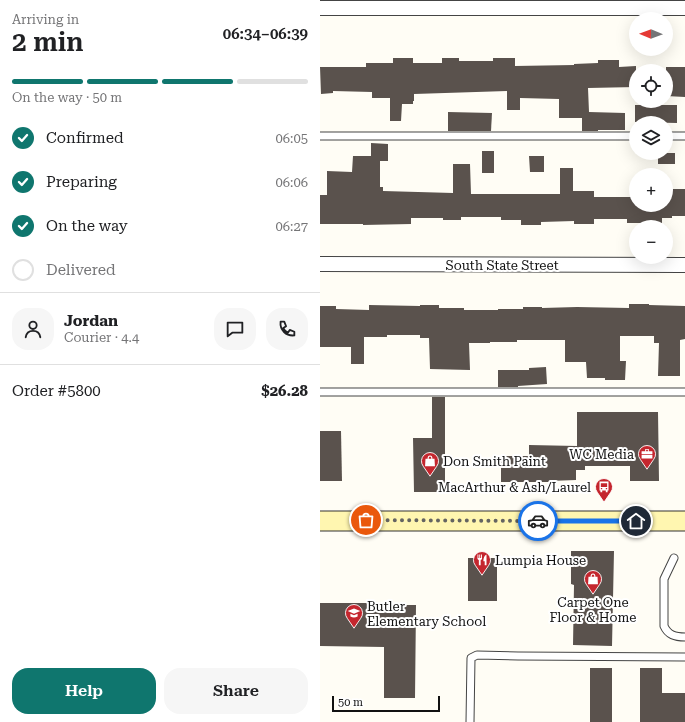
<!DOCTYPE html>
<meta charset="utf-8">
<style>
:root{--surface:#fff;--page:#f6f6f6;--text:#202124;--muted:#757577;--line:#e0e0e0;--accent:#0f766e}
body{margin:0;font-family:"Roboto Serif",serif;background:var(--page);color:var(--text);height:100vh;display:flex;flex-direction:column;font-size:15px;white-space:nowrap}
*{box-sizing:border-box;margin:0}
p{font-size:13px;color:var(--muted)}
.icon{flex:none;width:22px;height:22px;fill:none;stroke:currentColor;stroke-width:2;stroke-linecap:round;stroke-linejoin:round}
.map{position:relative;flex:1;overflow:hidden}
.panel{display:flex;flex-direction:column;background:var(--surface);width:320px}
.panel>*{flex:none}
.needle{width:26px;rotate:271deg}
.buttons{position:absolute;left:309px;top:12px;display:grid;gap:8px}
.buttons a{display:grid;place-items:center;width:44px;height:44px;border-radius:50%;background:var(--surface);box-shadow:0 4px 16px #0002;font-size:20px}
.scale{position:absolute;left:12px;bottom:10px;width:108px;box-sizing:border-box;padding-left:4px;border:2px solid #111;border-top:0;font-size:11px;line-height:14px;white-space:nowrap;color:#111;-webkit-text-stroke:3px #fff;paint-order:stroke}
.pin{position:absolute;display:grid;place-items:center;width:34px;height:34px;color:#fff;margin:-17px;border:2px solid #fff;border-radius:50%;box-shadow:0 1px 4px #0007}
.courier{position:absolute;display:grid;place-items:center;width:40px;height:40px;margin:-20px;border:3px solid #1a73e8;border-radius:50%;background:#fff;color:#222;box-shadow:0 1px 5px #0007}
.overview em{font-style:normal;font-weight:600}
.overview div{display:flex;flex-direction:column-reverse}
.overview{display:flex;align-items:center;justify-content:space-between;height:68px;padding:0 12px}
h1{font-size:26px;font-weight:600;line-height:30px}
.bar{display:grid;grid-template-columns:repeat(4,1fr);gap:6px 4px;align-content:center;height:48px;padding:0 12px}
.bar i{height:5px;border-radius:3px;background:var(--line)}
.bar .active{background:var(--accent)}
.bar p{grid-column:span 4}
.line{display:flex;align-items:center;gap:10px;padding:0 12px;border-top:1px solid var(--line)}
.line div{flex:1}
.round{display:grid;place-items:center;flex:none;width:42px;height:42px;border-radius:16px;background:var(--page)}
ol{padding:0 12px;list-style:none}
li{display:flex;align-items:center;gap:12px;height:44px}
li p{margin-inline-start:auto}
li .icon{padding:4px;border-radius:50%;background:var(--accent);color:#fff;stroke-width:4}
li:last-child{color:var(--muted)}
li i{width:22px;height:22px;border:2px solid var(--line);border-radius:50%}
.primary-button{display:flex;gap:8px;margin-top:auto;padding:8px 12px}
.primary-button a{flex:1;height:46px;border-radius:16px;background:var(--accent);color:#fff;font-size:16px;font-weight:600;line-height:46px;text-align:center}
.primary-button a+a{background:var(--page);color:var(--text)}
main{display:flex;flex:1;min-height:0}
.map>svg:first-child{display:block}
</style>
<main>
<section class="panel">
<div class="overview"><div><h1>2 min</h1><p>Arriving in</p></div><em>06:34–06:39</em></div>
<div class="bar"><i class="active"></i><i class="active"></i><i class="active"></i><i></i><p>On the way · 50 m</p></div>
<ol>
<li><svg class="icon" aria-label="check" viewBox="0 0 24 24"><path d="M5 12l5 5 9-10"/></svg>Confirmed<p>06:05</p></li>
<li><svg class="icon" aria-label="check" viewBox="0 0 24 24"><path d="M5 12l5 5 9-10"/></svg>Preparing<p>06:06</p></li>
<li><svg class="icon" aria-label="check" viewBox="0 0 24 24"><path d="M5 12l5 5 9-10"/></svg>On the way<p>06:27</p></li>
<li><i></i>Delivered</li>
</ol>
<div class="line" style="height:72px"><a class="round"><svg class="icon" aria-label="person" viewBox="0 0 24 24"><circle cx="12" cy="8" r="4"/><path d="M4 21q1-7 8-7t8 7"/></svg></a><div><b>Jordan</b><p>Courier · 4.4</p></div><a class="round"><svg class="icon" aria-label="chat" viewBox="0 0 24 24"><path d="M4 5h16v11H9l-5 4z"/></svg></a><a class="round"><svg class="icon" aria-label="phone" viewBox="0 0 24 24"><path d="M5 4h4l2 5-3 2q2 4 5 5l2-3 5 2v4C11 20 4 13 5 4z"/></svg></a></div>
<div class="line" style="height:52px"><div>Order #5800</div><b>$26.28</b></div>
<div class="primary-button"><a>Help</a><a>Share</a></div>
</section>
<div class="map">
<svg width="365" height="722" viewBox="0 0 365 722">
<rect width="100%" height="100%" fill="#fffdf5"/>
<g fill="#5a524d">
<polygon points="73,58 93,58 93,63 122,63 122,58 139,58 139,61 173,61 173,58 195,58 195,66 254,65 254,64 278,63 278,60 299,60 299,67 316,66 316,87 268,88 269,112 305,113 305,130 278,130 278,131 262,131 262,118 239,118 239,99 200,98 200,110 187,110 187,91 94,94 94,101 93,101 93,104 82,104 81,121 70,121 70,98 52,98 52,92 13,91 13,93 1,94 0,67 46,67 46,63 73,63"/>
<polygon points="346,67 365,67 365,97 346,96"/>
<polygon points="315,105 357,105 357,123 315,122"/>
<polygon points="128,112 172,113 171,131 128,131"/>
<polygon points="51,143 68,144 68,161 60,161 60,187 63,187 63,191 133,193 133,164 150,164 151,194 240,194 240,168 253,168 253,191 274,191 274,197 316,197 316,205 346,205 346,189 365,189 365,216 352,216 352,218 342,218 342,223 307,223 307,219 274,219 274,224 254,224 254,221 221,222 221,225 201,225 201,220 181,220 181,217 141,217 141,220 123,220 123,218 91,218 91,224 43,225 43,224 0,224 0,195 7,195 7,171 32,172 33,156 51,156"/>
<rect x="162" y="151" width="12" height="22"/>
<rect x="338" y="153" width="17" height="11"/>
<polygon points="209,156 224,156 224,172 210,172"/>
<polygon points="309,304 329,304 329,305 365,306 365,339 360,340 360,376 338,376 339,343 334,343 334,336 300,336 300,361 306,361 305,380 285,380 285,378 267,378 266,362 245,362 245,340 197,340 197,342 170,342 170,343 149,343 150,370 110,369 109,338 100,338 100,335 67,335 67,337 44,337 44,364 31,364 31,347 0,347 0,306 16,306 16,309 49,310 49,305 100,306 100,305 119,305 119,308 144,308 144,310 178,310 178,309 203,309 203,307 222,307 222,308 257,307 309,308"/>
<polygon points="226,367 227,384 198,386 198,387 178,387 178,370 209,370 209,368"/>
<polygon points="112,397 125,397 125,492 94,492 93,438 112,438"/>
<polygon points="257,412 338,412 339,481 310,481 310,466 265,466 265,470 256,470 256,480 229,481 229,482 181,482 181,456 209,456 209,445 257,446"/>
<polygon points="0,431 21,431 22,481 0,481"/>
<polygon points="251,551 294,551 292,646 253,645 254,585 251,584"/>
<rect x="148" y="558" width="29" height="43"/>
<polygon points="0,603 65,603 65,605 96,605 95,698 64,698 64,647 0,646"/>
<rect x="270" y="668" width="22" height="54"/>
<polygon points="320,668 342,668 342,693 365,693 365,722 320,722"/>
</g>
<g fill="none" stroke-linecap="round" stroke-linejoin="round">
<defs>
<g id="lane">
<polyline points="0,136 316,136"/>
<polyline points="346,136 365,136"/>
<polyline points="0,392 365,392"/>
<path d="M354,558L344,579V626C348,635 355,637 365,637"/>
<polyline points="150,722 151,658 157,655 198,656 365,657"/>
</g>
<g id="street">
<polyline points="0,8 365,8"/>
<polyline points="0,264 365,265"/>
</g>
<polyline id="secondary" points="0,521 365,521"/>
</defs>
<use href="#lane" stroke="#444" stroke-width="9"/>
<use href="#street" stroke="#444" stroke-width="16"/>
<use href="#secondary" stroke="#333" stroke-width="21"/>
<use href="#lane" stroke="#fff" stroke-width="7"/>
<use href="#street" stroke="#fff" stroke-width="14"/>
<use href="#secondary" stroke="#fff6b0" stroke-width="19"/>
</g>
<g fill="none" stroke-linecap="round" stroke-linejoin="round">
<polyline stroke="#646461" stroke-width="4" stroke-dasharray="0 7.2" points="46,520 218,521"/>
<polyline stroke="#1a73e8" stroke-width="5" points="218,521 316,521"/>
</g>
<defs>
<symbol id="office-pin" viewBox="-11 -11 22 30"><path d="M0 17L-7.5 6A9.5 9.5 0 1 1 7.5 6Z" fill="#c4262e" stroke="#fff"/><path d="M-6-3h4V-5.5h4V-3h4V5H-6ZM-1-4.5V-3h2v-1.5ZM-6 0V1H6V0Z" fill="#fff"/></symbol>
<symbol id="shop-pin" viewBox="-11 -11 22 30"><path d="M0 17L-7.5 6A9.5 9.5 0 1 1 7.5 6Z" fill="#c4262e" stroke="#fff"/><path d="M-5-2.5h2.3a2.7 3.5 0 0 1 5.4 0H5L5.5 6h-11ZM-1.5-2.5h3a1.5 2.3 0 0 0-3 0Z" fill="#fff"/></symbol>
<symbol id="bus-pin" viewBox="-11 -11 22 30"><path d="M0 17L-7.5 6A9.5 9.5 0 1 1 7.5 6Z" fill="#c4262e" stroke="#fff"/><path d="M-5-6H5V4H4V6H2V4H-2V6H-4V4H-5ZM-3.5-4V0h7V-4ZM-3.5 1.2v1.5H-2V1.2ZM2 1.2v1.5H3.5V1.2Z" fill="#fff"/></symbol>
<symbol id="restaurant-pin" viewBox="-11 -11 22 30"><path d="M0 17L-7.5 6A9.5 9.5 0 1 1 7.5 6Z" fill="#c4262e" stroke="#fff"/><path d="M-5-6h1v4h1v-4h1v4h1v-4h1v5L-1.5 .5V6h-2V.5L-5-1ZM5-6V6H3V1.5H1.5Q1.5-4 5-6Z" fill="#fff"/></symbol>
<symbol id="school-pin" viewBox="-11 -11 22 30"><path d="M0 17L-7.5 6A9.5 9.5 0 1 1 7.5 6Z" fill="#c4262e" stroke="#fff"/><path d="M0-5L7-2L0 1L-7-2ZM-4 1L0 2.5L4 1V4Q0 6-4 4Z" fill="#fff"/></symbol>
</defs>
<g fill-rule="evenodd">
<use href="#office-pin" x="317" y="444" width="20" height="27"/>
<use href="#shop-pin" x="100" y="451" width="20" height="27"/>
<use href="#bus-pin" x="274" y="477" width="20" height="27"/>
<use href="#restaurant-pin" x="152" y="550" width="20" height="27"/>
<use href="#shop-pin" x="263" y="569" width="20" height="27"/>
<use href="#school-pin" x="24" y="603" width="20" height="27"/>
</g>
<g text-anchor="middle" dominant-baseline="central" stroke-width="4" stroke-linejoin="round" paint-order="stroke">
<g font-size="13" fill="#111" stroke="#fff">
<text x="182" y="265">South State Street</text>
</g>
<g font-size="13" fill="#111" stroke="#fff" text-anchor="start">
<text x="314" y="454" text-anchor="end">WC Media</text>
<text x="123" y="461">Don Smith Paint</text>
<text x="271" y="487" text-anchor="end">MacArthur &amp; Ash/Laurel</text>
<text x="175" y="560">Lumpia House</text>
<text x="273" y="602" text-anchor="middle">Carpet One<tspan x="273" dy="15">Floor &amp; Home</tspan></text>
<text x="47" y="606">Butler<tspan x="47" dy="15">Elementary School</tspan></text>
</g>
</g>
</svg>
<div class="buttons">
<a><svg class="needle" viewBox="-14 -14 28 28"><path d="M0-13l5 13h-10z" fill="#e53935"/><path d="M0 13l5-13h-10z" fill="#757577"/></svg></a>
<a><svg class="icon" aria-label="locate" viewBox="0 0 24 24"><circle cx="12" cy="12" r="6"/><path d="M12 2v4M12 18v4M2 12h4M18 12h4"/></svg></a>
<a><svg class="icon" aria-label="layers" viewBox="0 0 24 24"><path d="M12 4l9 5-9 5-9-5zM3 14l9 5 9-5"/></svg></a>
<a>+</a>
<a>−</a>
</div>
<div class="scale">50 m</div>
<div class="pin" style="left:46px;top:520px;background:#ea580c"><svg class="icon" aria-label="bag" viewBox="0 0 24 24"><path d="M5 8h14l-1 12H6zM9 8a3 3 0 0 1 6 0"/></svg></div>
<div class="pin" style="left:316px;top:521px;background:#1f2937"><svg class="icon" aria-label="home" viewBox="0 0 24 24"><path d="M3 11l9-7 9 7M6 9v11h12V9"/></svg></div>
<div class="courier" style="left:218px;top:521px"><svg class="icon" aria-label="car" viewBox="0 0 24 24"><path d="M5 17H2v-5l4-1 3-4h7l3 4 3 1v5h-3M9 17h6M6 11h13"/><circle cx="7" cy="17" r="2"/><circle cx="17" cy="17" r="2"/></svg></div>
</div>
</main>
